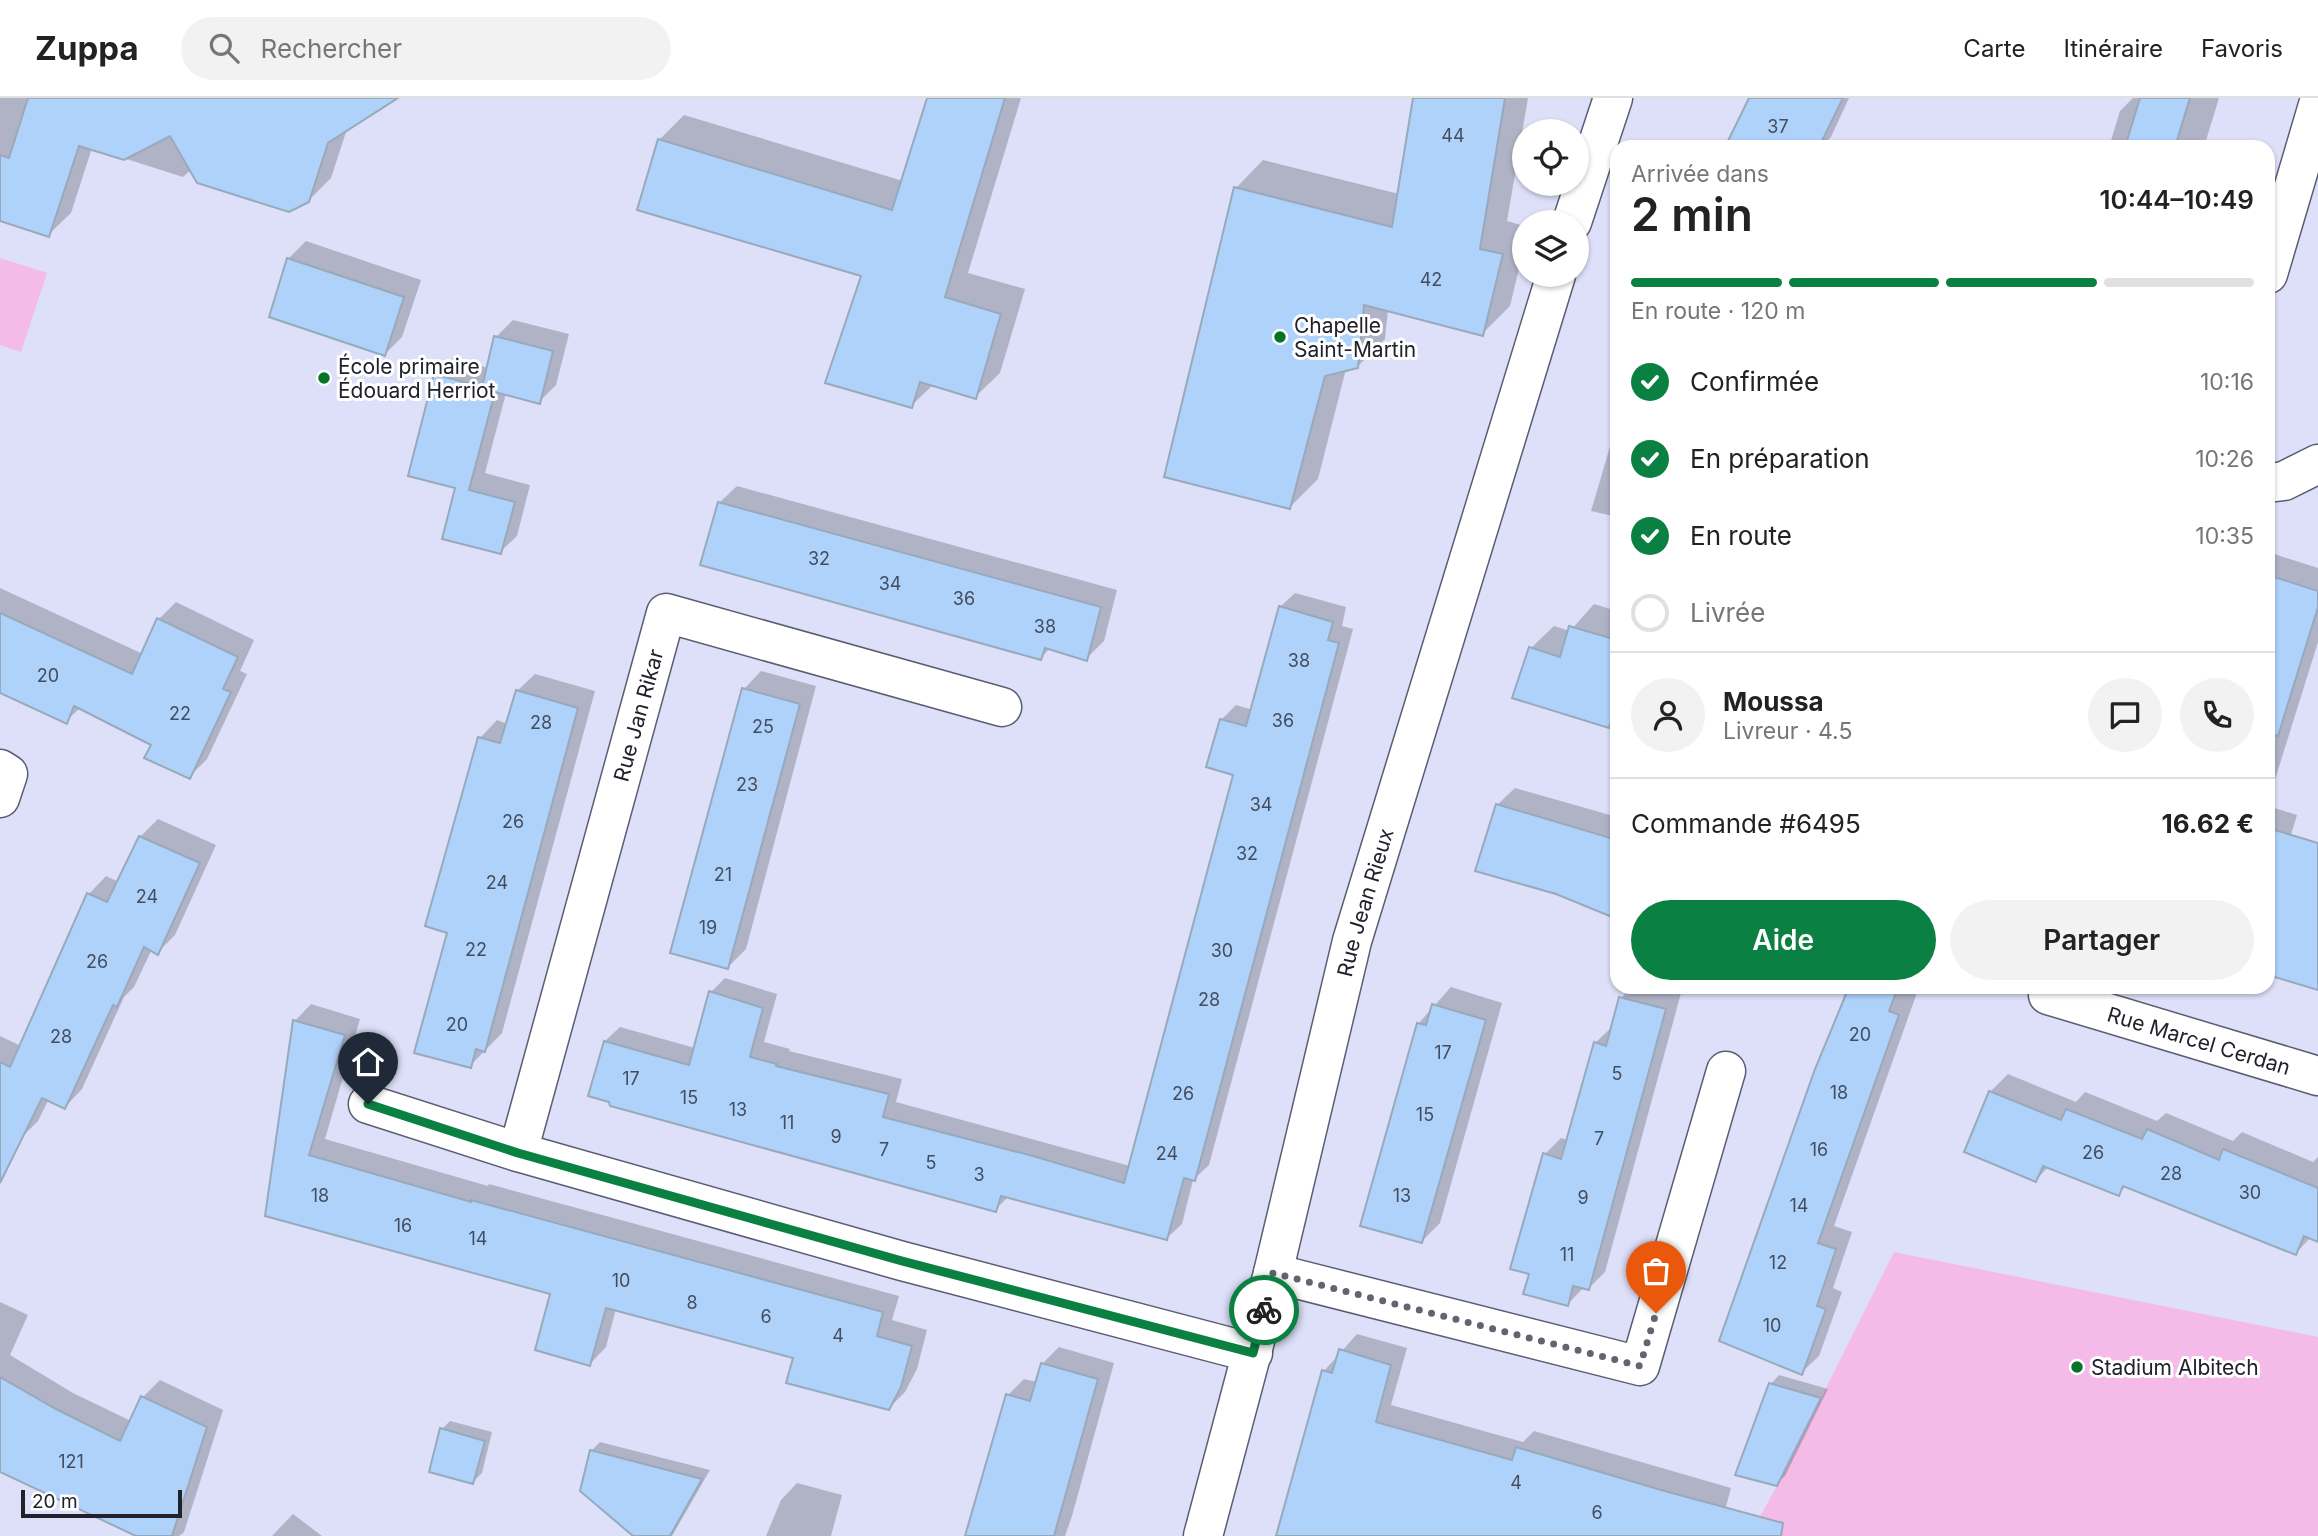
<!DOCTYPE html>
<html lang="fr">
<meta charset="utf-8">
<style>
:root{--surface:#fff;--page:#f2f2f2;--text:#222;--muted:#767676;--line:#e0e0e0;--accent:#0b8043}
body{margin:0;font-family:Inter,sans-serif;background:var(--page);color:var(--text);height:100vh;display:flex;flex-direction:column;font-size:26px;white-space:nowrap}
*{box-sizing:border-box;margin:0}
p{font-size:23px;color:var(--muted)}
.icon{flex:none;width:38px;height:38px;fill:none;stroke:currentColor;stroke-width:2;stroke-linecap:round;stroke-linejoin:round}
.map{position:relative;flex:1;overflow:hidden}
.sheet{position:absolute;left:1610px;top:42px;width:665px;height:854px;display:flex;flex-direction:column;background:var(--surface);border-radius:21px;box-shadow:0 2px 5px #0004}
.sheet>*{flex:none}
.buttons{position:absolute;left:1512px;top:21px;display:grid;gap:14px}
.buttons a{display:grid;place-items:center;width:77px;height:77px;border-radius:50%;background:var(--surface);box-shadow:0 2px 5px #0004;font-size:35px}
.scale{position:absolute;left:21px;bottom:18px;width:161px;box-sizing:border-box;padding-left:7px;border:4px solid #20212a;border-top:0;font-size:19px;line-height:24px;white-space:nowrap;color:#20212a;-webkit-text-stroke:5px #fff;paint-order:stroke}
.pin{position:absolute;display:grid;place-items:center;width:60px;height:60px;color:#fff;margin:-72px -30px;border-radius:50% 50% 50% 0;rotate:-45deg;box-shadow:0 0 7px #0007}
.pin .icon{rotate:45deg}
.courier{position:absolute;display:grid;place-items:center;width:70px;height:70px;margin:-35px;border:5px solid #0b8043;border-radius:50%;background:#fff;color:#222;box-shadow:0 2px 9px #0007}
.summary em{font-style:normal;font-weight:600}
.summary div{display:flex;flex-direction:column-reverse}
.summary{display:flex;align-items:center;justify-content:space-between;height:119px;padding:0 21px}
h1{font-size:46px;font-weight:600;line-height:52px}
.bar{display:grid;grid-template-columns:repeat(4,1fr);gap:10px 7px;align-content:center;height:84px;padding:0 21px}
.bar i{height:9px;border-radius:5px;background:var(--line)}
.bar .current{background:var(--accent)}
.bar p{grid-column:span 4}
.line{display:flex;align-items:center;gap:18px;padding:0 21px;border-top:2px solid var(--line)}
.line div{flex:1}
.round{display:grid;place-items:center;flex:none;width:74px;height:74px;border-radius:37px;background:var(--page)}
ol{padding:0 21px;list-style:none}
li{display:flex;align-items:center;gap:21px;height:77px}
li p{margin-inline-start:auto}
li .icon{padding:7px;border-radius:50%;background:var(--accent);color:#fff;stroke-width:4}
li:last-child{color:var(--muted)}
li i{width:38px;height:38px;border:4px solid var(--line);border-radius:50%}
.action{display:flex;gap:14px;margin-top:auto;padding:14px 21px}
.action a{flex:1;height:80px;border-radius:42px;background:var(--accent);color:#fff;font-size:28px;font-weight:600;line-height:80px;text-align:center}
.action a+a{background:var(--page);color:var(--text)}
header{display:flex;align-items:center;gap:42px;box-sizing:border-box;height:98px;padding:0 35px;background:var(--surface);border-bottom:2px solid var(--line)}
header strong{font-size:33px}
nav{display:flex;gap:38px;margin-inline-start:auto;font-size:24px}
.search{width:490px;height:63px;background:var(--page);display:flex;align-items:center;gap:18px;box-sizing:border-box;padding:0 24px;border-radius:38px;color:var(--muted);font-size:26px}
.map>svg:first-child{display:block}
</style>
<header>
<strong>Zuppa</strong>
<div class="search"><svg class="icon" aria-label="search" viewBox="0 0 24 24"><circle cx="10" cy="10" r="6"/><path d="M15 15l6 6"/></svg>Rechercher</div>
<nav><a>Carte</a><a>Itinéraire</a><a>Favoris</a></nav>
</header>
<div class="map">
<svg width="2318" height="1438" viewBox="0 0 2318 1438">
<rect width="100%" height="100%" fill="#dde0f8"/>
<g fill="#f4bbe9">
<polygon points="0,160 47,175 21,254 0,247"/>
<polygon points="1894,1154 2318,1239 2318,1438 1749,1438 1777,1388"/>
</g>
<g fill="#0003">
<polygon points="0,0 384,0 347,31 331,80 308,103 192,71 183,79 92,50 71,115 48,137 0,121"/>
<polygon points="929,0 1021,0 968,175 1025,191 1000,275 975,299 933,287 911,308 864,177 659,42 684,17 903,83"/>
<polygon points="1414,0 1528,0 1507,123 1524,128 1524,150 1510,208 1482,236 1388,212 1385,241 1357,269 1346,271 1318,381 1290,409 1236,90 1263,62 1399,96"/>
<polygon points="1750,0 1849,0 1831,39 1820,49 1727,49"/>
<polygon points="2133,0 2219,0 2204,49 2109,49 2120,13"/>
<polygon points="306,143 421,182 402,239 385,256 288,161"/>
<polygon points="513,222 569,236 556,287 539,304 506,295 485,375 530,387 517,438 500,454 457,388 436,277 453,260 488,270 496,239"/>
<polygon points="1617,336 1617,419 1591,413 1612,342"/>
<polygon points="737,388 1117,492 1104,543 1086,561 1050,550 1041,560 719,405"/>
<polygon points="2271,455 2318,470 2318,544 2268,704 2268,458"/>
<polygon points="0,490 143,556 159,521 176,504 254,542 240,573 247,576 207,661 189,679 153,646 80,610 66,623 0,593"/>
<polygon points="1295,495 1346,509 1342,528 1353,531 1209,1067 1193,1082 1182,1126 1167,1140 1008,1099 995,1112 605,943 620,929 695,950 711,894 725,880 777,896 764,944 790,951 789,953 902,981 896,1004 1130,1068 1236,675 1221,622 1236,607 1253,612 1280,509"/>
<polygon points="1594,506 1617,513 1617,620 1609,628 1531,550 1554,528 1570,533"/>
<polygon points="761,573 816,588 746,851 728,869 744,591"/>
<polygon points="535,576 595,593 502,935 470,968 449,834 480,640 497,622 508,626 517,593"/>
<polygon points="1515,690 1617,719 1617,819 1497,707"/>
<polygon points="2268,708 2297,717 2271,802 2318,813 2318,890 2268,875"/>
<polygon points="158,721 216,747 175,837 158,854 152,851 134,889 124,899 82,991 65,1009 49,1001 38,1023 20,1041 0,1031 0,938 21,948 89,796 106,778 119,784 140,739"/>
<polygon points="1451,889 1502,905 1440,1125 1422,1143 1418,926"/>
<polygon points="1631,889 1658,889 1681,895 1605,1174 1589,1190 1584,1189 1568,1206 1531,1175 1545,1056 1561,1040 1568,1042 1595,945 1612,929 1621,900"/>
<polygon points="1847,889 1919,889 1834,1128 1852,1134 1833,1190 1842,1194 1819,1258 1801,1275 1722,1242"/>
<polygon points="311,906 360,921 325,1041 488,1088 489,1086 899,1198 892,1222 927,1232 917,1271 905,1294 888,1311 796,1259 616,1211 606,1249 590,1266 552,1195 267,1117 295,923"/>
<polygon points="2008,976 2076,1004 2085,994 2157,1023 2166,1015 2233,1043 2242,1034 2313,1064 2318,1059 2318,1142 2311,1139 2296,1155 2127,1087 2118,1096 2049,1068 2036,1082 1990,994"/>
<polygon points="0,1204 28,1217 10,1257 73,1295 131,1323 143,1299 160,1282 223,1312 184,1434 179,1438 140,1438 0,1372"/>
<polygon points="1357,1236 1407,1250 1391,1307 1523,1344 1534,1333 1731,1390 1718,1438 1278,1438 1324,1273"/>
<polygon points="1059,1249 1114,1265 1072,1418 1065,1438 993,1438 1008,1297 1024,1281 1037,1284 1042,1266"/>
<polygon points="1779,1277 1828,1291 1785,1378 1776,1386 1771,1286"/>
<polygon points="450,1323 492,1334 482,1375 473,1384 442,1331"/>
<polygon points="600,1344 710,1372 672,1438 636,1438 591,1353"/>
<polygon points="797,1385 842,1397 831,1438 766,1438 781,1402"/>
<polygon points="293,1416 322,1438 272,1438"/>
</g>
<g fill="#afd2fb" stroke="#99a9bc" stroke-width="2">
<polygon points="28,0 398,0 328,45 309,104 289,114 197,85 170,38 124,62 79,48 49,139 0,123 0,57 9,60"/>
<polygon points="927,0 1005,0 945,199 1001,216 976,301 920,284 912,310 825,285 861,178 637,112 658,41 892,112"/>
<polygon points="1413,0 1505,0 1480,151 1503,156 1483,238 1364,207 1358,270 1325,278 1290,411 1164,379 1234,89 1392,129"/>
<polygon points="1749,0 1843,0 1819,49 1725,49"/>
<polygon points="2140,0 2190,0 2175,49 2125,49"/>
<polygon points="287,160 404,199 385,258 269,219"/>
<polygon points="494,238 553,253 540,306 495,294 469,392 515,404 501,456 442,441 455,390 408,378 434,276 482,289"/>
<polygon points="718,404 1101,509 1087,563 1045,550 1041,562 700,467"/>
<polygon points="2268,477 2318,493 2318,509 2278,638 2268,636"/>
<polygon points="1279,508 1333,524 1328,542 1339,545 1195,1083 1184,1080 1167,1142 1001,1098 996,1114 658,1021 610,1008 609,1004 588,998 604,943 689,967 709,893 763,910 750,959 777,966 776,968 889,996 883,1019 1033,1058 1124,1085 1233,677 1206,669 1220,621 1246,628"/>
<polygon points="0,515 132,576 157,520 238,559 223,591 231,594 190,681 144,660 151,647 74,608 67,626 0,595"/>
<polygon points="1569,528 1617,542 1617,605 1609,630 1512,600 1529,549 1560,559"/>
<polygon points="742,590 800,606 728,871 670,855"/>
<polygon points="516,592 578,610 485,954 476,951 471,970 414,955 447,835 425,828 478,639 500,645"/>
<polygon points="1496,706 1617,742 1617,821 1556,796 1475,773"/>
<polygon points="2268,730 2318,745 2318,892 2268,877"/>
<polygon points="139,738 200,765 158,857 144,849 117,909 113,907 65,1011 42,1000 0,1085 0,964 10,969 87,795 107,804"/>
<polygon points="1849,889 1898,889 1889,913 1899,917 1818,1145 1836,1151 1817,1208 1826,1211 1802,1277 1719,1243 1815,971"/>
<polygon points="1619,899 1666,911 1589,1192 1573,1188 1568,1208 1523,1196 1529,1176 1510,1171 1543,1055 1561,1061 1594,944 1606,948"/>
<polygon points="1432,906 1486,922 1422,1145 1360,1128 1417,925 1426,927"/>
<polygon points="293,922 345,937 309,1057 471,1104 471,1102 883,1214 877,1238 912,1248 901,1289 889,1312 786,1285 793,1260 606,1210 590,1268 535,1252 550,1196 265,1118"/>
<polygon points="1989,993 2061,1022 2066,1011 2142,1041 2147,1031 2219,1062 2223,1051 2318,1090 2318,1144 2304,1138 2296,1157 2123,1088 2119,1098 2043,1068 2036,1084 1964,1054"/>
<polygon points="1339,1251 1391,1267 1376,1324 1512,1362 1516,1349 1661,1392 1783,1425 1781,1438 1276,1438 1322,1272 1332,1275"/>
<polygon points="1041,1265 1098,1281 1054,1438 965,1438 1006,1296 1030,1303"/>
<polygon points="0,1279 56,1311 120,1343 141,1298 207,1329 172,1438 136,1438 0,1374"/>
<polygon points="1769,1285 1821,1300 1777,1388 1735,1377"/>
<polygon points="440,1330 485,1343 473,1386 429,1374"/>
<polygon points="590,1352 702,1381 670,1438 633,1438 580,1393"/>
</g>
<g fill="none" stroke-linecap="round" stroke-linejoin="round">
<defs>
<g id="street">
<polyline points="1572,124 1613,0"/>
<polyline points="2268,176 2318,7"/>
<polyline points="2268,385 2284,383 2318,366"/>
<polyline points="0,671 8,676 0,700"/>
<path id="s1" d="M2050,889L2048,897L2318,978"/>
<polyline points="368,1006 518,1054 902,1163 1253,1255"/>
<path id="s2" d="M518,1054L666,515L1002,609"/>
<polyline points="1273,1175 1640,1268 1726,973"/>
<path id="s3" d="M1203,1438L1273,1175L1352,843L1556,177"/>
</g>
</defs>
<use href="#street" stroke="#5b5d72" stroke-width="41"/>
<use href="#street" stroke="#fff" stroke-width="38"/>
</g>
<g fill="none" stroke-linecap="round" stroke-linejoin="round">
<polyline stroke="#626472" stroke-width="7" stroke-dasharray="0 12.6" points="1264,1212 1273,1175 1640,1268 1656,1215"/>
<polyline stroke="#0b8043" stroke-width="9" points="368,1006 518,1055 902,1163 1253,1255 1264,1212"/>
</g>
<g fill="#047427" stroke="#fff" stroke-width="2.5">
<circle cx="1280" cy="239" r="7"/>
<circle cx="324" cy="280" r="7"/>
<circle cx="2077" cy="1269" r="7"/>
</g>
<g text-anchor="middle" dominant-baseline="central" stroke-width="6" stroke-linejoin="round" paint-order="stroke">
<g font-size="18" fill="#444d5e">
<text x="1778" y="28">37</text>
<text x="1453" y="37">44</text>
<text x="1431" y="181">42</text>
<text x="819" y="460">32</text>
<text x="890" y="485">34</text>
<text x="964" y="500">36</text>
<text x="1045" y="528">38</text>
<text x="1299" y="562">38</text>
<text x="48" y="577">20</text>
<text x="180" y="615">22</text>
<text x="1283" y="622">36</text>
<text x="541" y="624">28</text>
<text x="763" y="628">25</text>
<text x="747" y="686">23</text>
<text x="1261" y="706">34</text>
<text x="513" y="723">26</text>
<text x="1247" y="755">32</text>
<text x="723" y="776">21</text>
<text x="497" y="784">24</text>
<text x="147" y="798">24</text>
<text x="708" y="829">19</text>
<text x="476" y="851">22</text>
<text x="1222" y="852">30</text>
<text x="97" y="863">26</text>
<text x="1209" y="901">28</text>
<text x="457" y="926">20</text>
<text x="1860" y="936">20</text>
<text x="61" y="938">28</text>
<text x="1443" y="954">17</text>
<text x="1617" y="975">5</text>
<text x="631" y="980">17</text>
<text x="1839" y="994">18</text>
<text x="1183" y="995">26</text>
<text x="689" y="999">15</text>
<text x="738" y="1011">13</text>
<text x="1425" y="1016">15</text>
<text x="787" y="1024">11</text>
<text x="836" y="1038">9</text>
<text x="1599" y="1040">7</text>
<text x="884" y="1051">7</text>
<text x="1819" y="1051">16</text>
<text x="2093" y="1054">26</text>
<text x="1167" y="1055">24</text>
<text x="931" y="1064">5</text>
<text x="2171" y="1075">28</text>
<text x="979" y="1076">3</text>
<text x="2250" y="1094">30</text>
<text x="320" y="1097">18</text>
<text x="1402" y="1097">13</text>
<text x="1583" y="1099">9</text>
<text x="1799" y="1107">14</text>
<text x="403" y="1127">16</text>
<text x="478" y="1140">14</text>
<text x="1567" y="1156">11</text>
<text x="1778" y="1164">12</text>
<text x="621" y="1182">10</text>
<text x="692" y="1204">8</text>
<text x="766" y="1218">6</text>
<text x="1772" y="1227">10</text>
<text x="838" y="1237">4</text>
<text x="71" y="1363">121</text>
<text x="1516" y="1384">4</text>
<text x="1597" y="1414">6</text>
</g>
<g font-size="21" fill="#20212a" stroke="#fff" text-anchor="start">
<text x="1294" y="227">Chapelle<tspan x="1294" dy="24">Saint-Martin</tspan></text>
<text x="338" y="268">École primaire<tspan x="338" dy="24">Édouard Herriot</tspan></text>
<text x="2091" y="1269">Stadium Albitech</text>
</g>
<g font-size="21" fill="#20212a" stroke="#fff">
<text stroke="none"><textPath href="#s2" startOffset="453">Rue Jan Rikar</textPath></text>
<text stroke="none"><textPath href="#s3" startOffset="654">Rue Jean Rieux</textPath></text>
<text stroke="none"><textPath href="#s1" startOffset="166">Rue Marcel Cerdan</textPath></text>
</g>
</g>
</svg>
<div class="buttons">
<a><svg class="icon" aria-label="locate" viewBox="0 0 24 24"><circle cx="12" cy="12" r="6"/><path d="M12 2v4M12 18v4M2 12h4M18 12h4"/></svg></a>
<a><svg class="icon" aria-label="layers" viewBox="0 0 24 24"><path d="M12 4l9 5-9 5-9-5zM3 14l9 5 9-5"/></svg></a>
</div>
<div class="scale">20 m</div>
<div class="pin" style="left:1656px;top:1215px;background:#ea580c"><svg class="icon" aria-label="bag" viewBox="0 0 24 24"><path d="M5 8h14l-1 12H6zM9 8a3 3 0 0 1 6 0"/></svg></div>
<div class="pin" style="left:368px;top:1006px;background:#1f2937"><svg class="icon" aria-label="home" viewBox="0 0 24 24"><path d="M3 11l9-7 9 7M6 9v11h12V9"/></svg></div>
<div class="courier" style="left:1264px;top:1212px"><svg class="icon" aria-label="bike" viewBox="0 0 24 24"><circle cx="6" cy="16" r="4"/><circle cx="18" cy="16" r="4"/><path d="M6 16l4-8h5l3 8M10 8l3 8H6M13 5h3"/></svg></div>
<section class="sheet">
<div class="summary"><div><h1>2 min</h1><p>Arrivée dans</p></div><em>10:44–10:49</em></div>
<div class="bar"><i class="current"></i><i class="current"></i><i class="current"></i><i></i><p>En route · 120 m</p></div>
<ol>
<li><svg class="icon" aria-label="check" viewBox="0 0 24 24"><path d="M5 12l5 5 9-10"/></svg>Confirmée<p>10:16</p></li>
<li><svg class="icon" aria-label="check" viewBox="0 0 24 24"><path d="M5 12l5 5 9-10"/></svg>En préparation<p>10:26</p></li>
<li><svg class="icon" aria-label="check" viewBox="0 0 24 24"><path d="M5 12l5 5 9-10"/></svg>En route<p>10:35</p></li>
<li><i></i>Livrée</li>
</ol>
<div class="line" style="height:126px"><a class="round"><svg class="icon" aria-label="person" viewBox="0 0 24 24"><circle cx="12" cy="8" r="4"/><path d="M4 21q1-7 8-7t8 7"/></svg></a><div><b>Moussa</b><p>Livreur · 4.5</p></div><a class="round"><svg class="icon" aria-label="chat" viewBox="0 0 24 24"><path d="M4 5h16v11H9l-5 4z"/></svg></a><a class="round"><svg class="icon" aria-label="phone" viewBox="0 0 24 24"><path d="M5 4h4l2 5-3 2q2 4 5 5l2-3 5 2v4C11 20 4 13 5 4z"/></svg></a></div>
<div class="line" style="height:91px"><div>Commande #6495</div><b>16.62 €</b></div>
<div class="action"><a>Aide</a><a>Partager</a></div>
</section>
</div>
